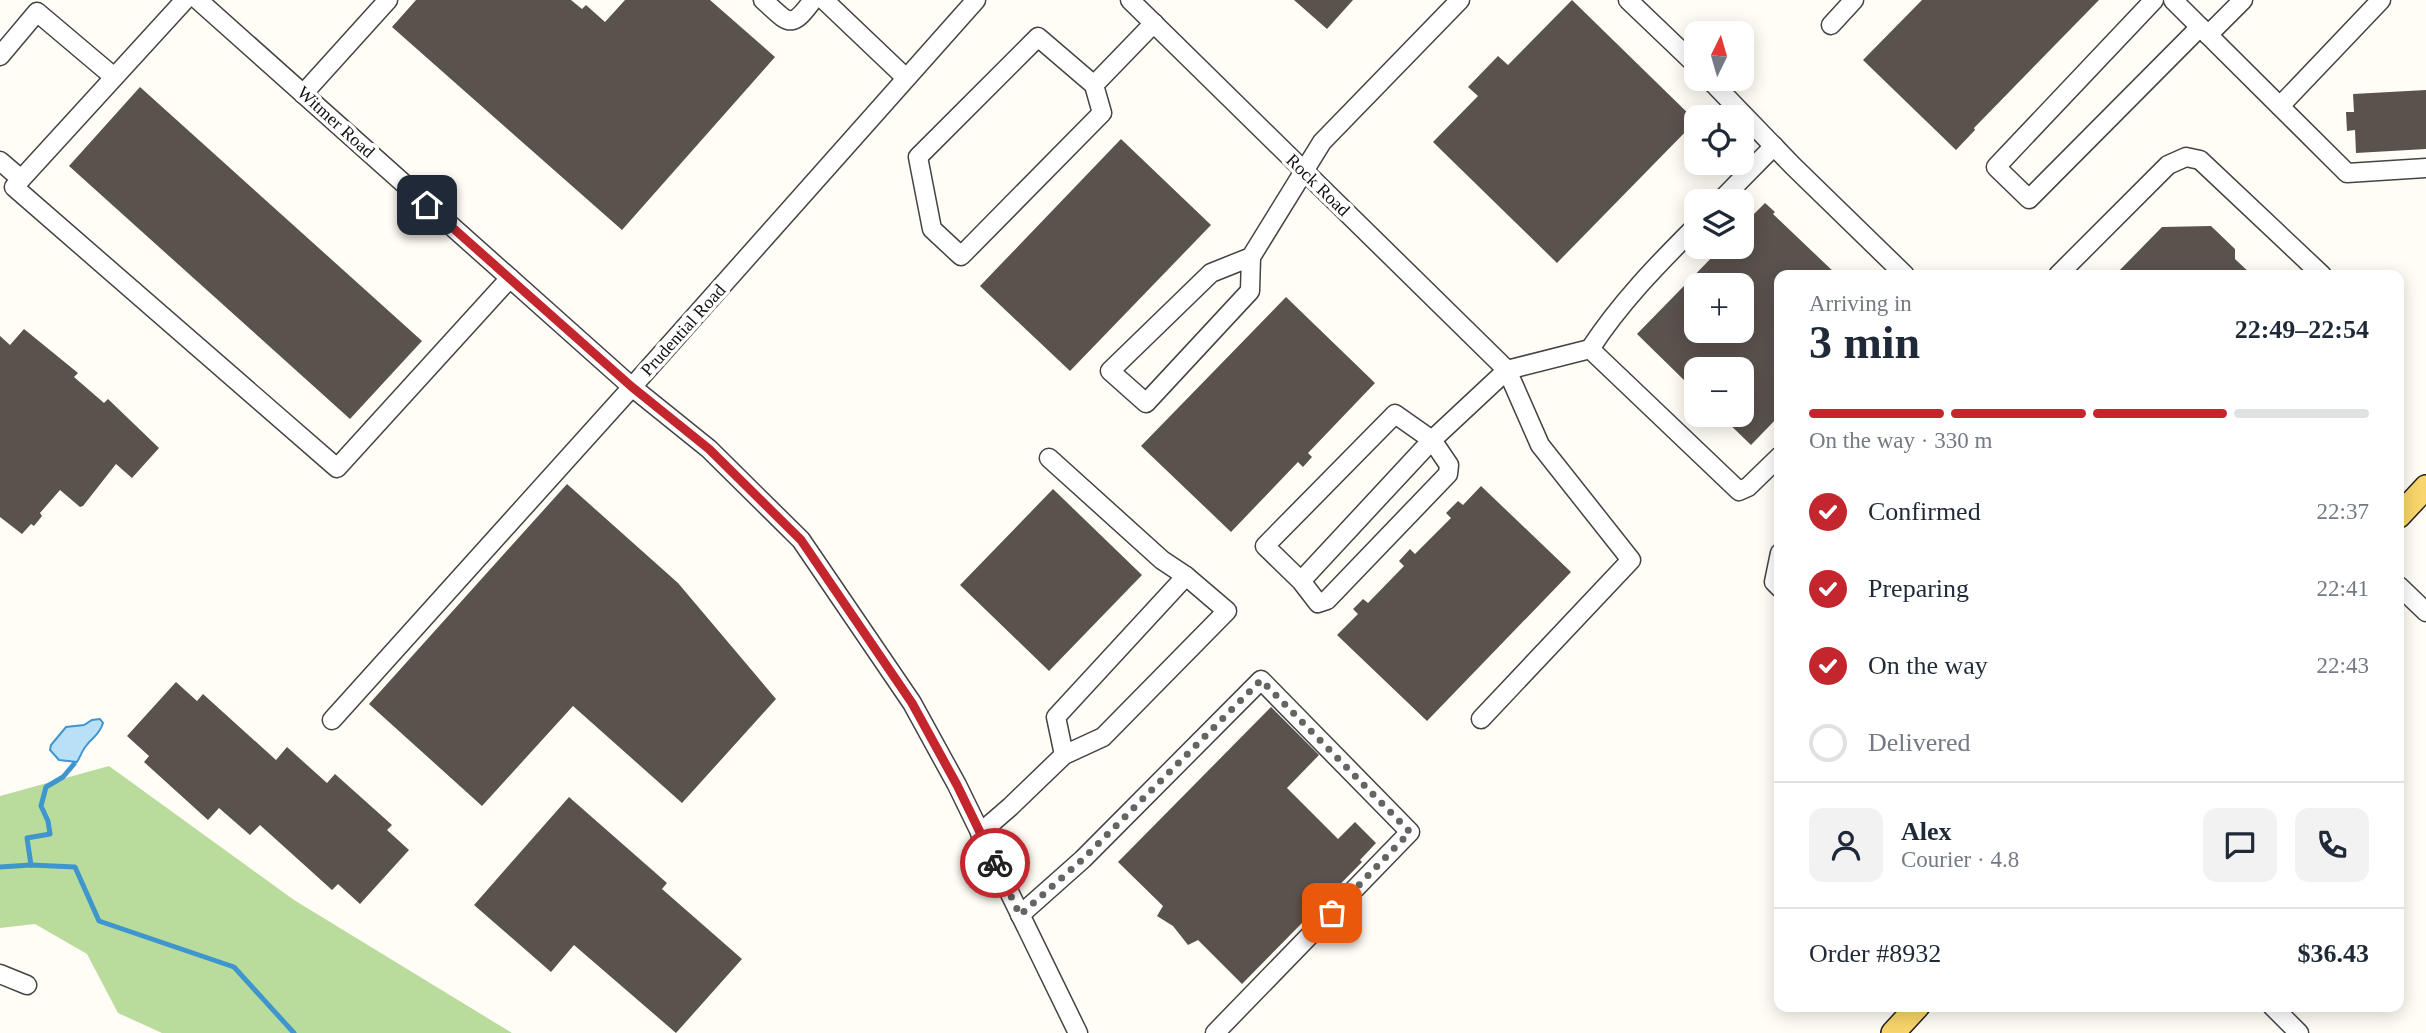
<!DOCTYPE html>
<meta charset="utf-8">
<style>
:root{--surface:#fff;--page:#f2f2f3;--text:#1f2937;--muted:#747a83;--line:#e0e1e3;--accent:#c4262e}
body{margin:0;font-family:"Times New Roman",serif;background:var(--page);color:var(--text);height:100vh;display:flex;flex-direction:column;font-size:26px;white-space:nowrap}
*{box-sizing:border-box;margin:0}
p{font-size:23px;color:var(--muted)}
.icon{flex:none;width:38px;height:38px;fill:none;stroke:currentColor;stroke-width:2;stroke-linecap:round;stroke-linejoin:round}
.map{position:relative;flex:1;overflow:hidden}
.sheet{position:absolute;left:1774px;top:270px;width:630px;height:742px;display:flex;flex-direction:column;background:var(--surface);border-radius:14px;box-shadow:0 4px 18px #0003}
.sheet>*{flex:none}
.needle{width:46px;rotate:5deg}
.tools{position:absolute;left:1684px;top:21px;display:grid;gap:14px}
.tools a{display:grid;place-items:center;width:70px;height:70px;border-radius:14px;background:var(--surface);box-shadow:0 4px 18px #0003;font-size:35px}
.pin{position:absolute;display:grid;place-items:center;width:60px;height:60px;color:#fff;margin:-30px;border-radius:14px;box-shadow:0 4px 10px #0006}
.courier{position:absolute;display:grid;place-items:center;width:70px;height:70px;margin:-35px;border:5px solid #c4262e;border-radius:50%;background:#fff;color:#222;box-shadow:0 2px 9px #0007}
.summary em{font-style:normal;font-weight:600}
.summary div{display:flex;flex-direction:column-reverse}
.summary{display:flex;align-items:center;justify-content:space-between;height:119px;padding:0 35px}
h1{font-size:46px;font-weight:600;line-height:52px}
.bar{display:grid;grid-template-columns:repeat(4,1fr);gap:10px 7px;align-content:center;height:84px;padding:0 35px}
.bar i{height:9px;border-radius:5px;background:var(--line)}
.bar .active{background:var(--accent)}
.bar p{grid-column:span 4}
.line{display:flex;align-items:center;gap:18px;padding:0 35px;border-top:2px solid var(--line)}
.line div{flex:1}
.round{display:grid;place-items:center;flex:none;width:74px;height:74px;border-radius:14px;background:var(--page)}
ol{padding:0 35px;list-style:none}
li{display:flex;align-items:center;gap:21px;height:77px}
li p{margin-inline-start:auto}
li .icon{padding:7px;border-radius:50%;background:var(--accent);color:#fff;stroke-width:4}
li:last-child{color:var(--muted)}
li i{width:38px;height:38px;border:4px solid var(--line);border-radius:50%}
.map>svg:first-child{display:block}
</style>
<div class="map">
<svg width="2426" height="1033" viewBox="0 0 2426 1033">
<rect width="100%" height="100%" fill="#fffdf5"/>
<polygon fill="#b9dc9c" points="109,766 294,900 512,1033 162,1033 118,1013 87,954 35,924 0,928 0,796"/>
<path fill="#b9e0f7" stroke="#3f96cf" stroke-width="2" d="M100,719L103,723C99,736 92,737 86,746C82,751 80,757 77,762L59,760L50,750L51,745L66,727L84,725L92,720Z"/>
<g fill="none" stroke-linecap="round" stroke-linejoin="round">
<g stroke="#3f96cf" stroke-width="5">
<polyline points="31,865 27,838 50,834 48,821 41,806 46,787 63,777 74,764"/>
<polyline points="0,867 31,865 75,867 99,921 234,967 294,1033"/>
</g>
</g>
<g fill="#5a524d" fill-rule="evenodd">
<polygon points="416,0 571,0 582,9 586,5 605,22 625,0 710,0 775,57 622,230 392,27"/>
<polygon points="1294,0 1353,0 1327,29"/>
<polygon points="1572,0 1696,121 1557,263 1433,142 1478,96 1468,87 1498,56 1508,65"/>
<polygon points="1922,0 2099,0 1974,128 1975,130 1956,150 1863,60"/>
<polygon points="140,87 422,341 350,419 69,166"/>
<polygon points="2426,90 2426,149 2356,153 2355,130 2347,131 2346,112 2354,112 2353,94"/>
<polygon points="1121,139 1211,225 1070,371 980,286"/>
<path d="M1765,203L1775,212L1773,214L1837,275H1780V415L1751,445L1720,415H1741V369H1696V382L1685,381L1637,334L1722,247H1741V227ZM1696,285H1741V331H1696Z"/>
<polygon points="2211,226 2235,249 2235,259 2252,275 2115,275 2162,227"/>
<polygon points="1286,297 1375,383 1308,453 1312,457 1303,467 1298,462 1231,532 1141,446"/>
<polygon points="24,329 78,373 74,377 104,403 108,399 159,448 132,478 116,464 83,506 80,507 60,490 40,513 42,516 34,526 31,524 22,534 0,517 0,336 10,345"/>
<polygon points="567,484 678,583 776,699 682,803 573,706 482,806 369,704"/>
<polygon points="1481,486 1571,572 1427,721 1337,635 1358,614 1353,609 1363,599 1368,603 1404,566 1399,561 1410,549 1415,554 1451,518 1446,513 1458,501 1463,505"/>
<polygon points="1053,489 1142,575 1049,671 960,585"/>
<polygon points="176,682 197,701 203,694 276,760 287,747 327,783 335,774 392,825 387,830 409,850 360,904 338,884 332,890 260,825 250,835 219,808 208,820 144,762 149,756 127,736"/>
<polygon points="1271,707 1319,755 1287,788 1338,839 1355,822 1376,843 1360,860 1362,862 1242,984 1198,940 1188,945 1173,926 1157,916 1163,906 1118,862"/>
<polygon points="569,797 667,883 662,889 742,959 676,1033 574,945 551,972 474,905"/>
</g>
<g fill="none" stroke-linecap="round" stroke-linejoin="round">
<defs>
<g id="minor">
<polyline points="185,0 14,187 337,468 510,278"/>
<polyline points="198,0 632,387 709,449 801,540 912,703 957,785 1078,1033"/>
<path d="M763,0C789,23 790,31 813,0"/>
<polyline points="824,0 906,78"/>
<polyline points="1130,0 1507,370 1540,445 1631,560 1481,719"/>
<polyline points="1628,0 1696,65"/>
<polyline points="2154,0 1996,167 2029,199 2200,27"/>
<polyline points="2173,0 2347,173 2426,168"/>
<polyline points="1831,25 1854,0"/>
<polyline points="2208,35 2243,0"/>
<polyline points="0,56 37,12 114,77"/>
<polyline points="1709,79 1793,166 1905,275"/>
<polyline points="1094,85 1102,113 961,256 932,229 918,157 1038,37 1094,85 1154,23"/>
<polyline points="303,94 388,0"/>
<polyline points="2280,106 2381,0"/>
<polyline points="0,161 21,179"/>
<polyline points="1720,201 1774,146"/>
<polyline points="1251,257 1250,291 1146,403 1110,371 1211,273 1251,257 1322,142 1460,0"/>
<polyline points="2058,275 2168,165 2186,157 2200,160 2322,275"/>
<path d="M1590,349C1620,303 1657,265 1696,226"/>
<polyline points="1049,458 1162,560 1186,576"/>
<polyline points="1780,553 1774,582 1780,588"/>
<polyline points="1301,581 1318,603 1327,600 1448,474 1449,465 1432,440 1301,581 1265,546 1395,414 1432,440 1507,370 1590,349 1739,491 1748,487 1780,456"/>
<polyline points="2399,586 2426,612"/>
<polyline points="332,720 632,387 976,0"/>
<polyline points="980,833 1010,807 1064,755 1103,737 1227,611 1186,576 1056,717 1064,755"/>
<polyline points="1020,915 1083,859 1261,680 1410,832 1215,1033"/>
<polyline points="0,974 27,985"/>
<polyline points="2272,1006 2299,1033"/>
</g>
<g id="major">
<polyline points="2399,516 2426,487"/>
<polyline points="1893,1033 1918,1006"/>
</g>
</defs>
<use href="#minor" stroke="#444" stroke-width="21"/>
<use href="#major" stroke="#222" stroke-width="26"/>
<use href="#minor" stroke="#fff" stroke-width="18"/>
<use href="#major" stroke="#f9d66b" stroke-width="23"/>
</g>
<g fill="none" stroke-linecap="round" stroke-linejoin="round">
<polyline stroke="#646461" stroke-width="7" stroke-dasharray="0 12.6" points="995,863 1020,915 1083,859 1261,680 1410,832 1332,913"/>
<polyline stroke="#c4262e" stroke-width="9" points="427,205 632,387 709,449 801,540 912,703 957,785 995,863"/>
</g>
<g text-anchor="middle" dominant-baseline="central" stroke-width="7" stroke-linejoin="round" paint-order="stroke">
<g font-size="18" fill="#111" stroke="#fff">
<text transform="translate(336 122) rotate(42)">Witmer Road</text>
<text transform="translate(1318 185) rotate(44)">Rock Road</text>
<text transform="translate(683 330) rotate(-48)">Prudential Road</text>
</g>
</g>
</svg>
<div class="tools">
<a><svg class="needle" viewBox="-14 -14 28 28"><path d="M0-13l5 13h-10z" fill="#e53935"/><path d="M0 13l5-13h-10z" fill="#747a83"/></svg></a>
<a><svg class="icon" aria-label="locate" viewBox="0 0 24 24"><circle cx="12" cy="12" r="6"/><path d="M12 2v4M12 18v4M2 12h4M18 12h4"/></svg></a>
<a><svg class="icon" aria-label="layers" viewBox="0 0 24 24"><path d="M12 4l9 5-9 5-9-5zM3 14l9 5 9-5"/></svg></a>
<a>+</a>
<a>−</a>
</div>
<div class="pin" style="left:1332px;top:913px;background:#ea580c"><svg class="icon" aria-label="bag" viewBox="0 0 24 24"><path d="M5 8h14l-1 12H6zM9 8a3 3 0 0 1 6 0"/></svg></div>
<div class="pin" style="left:427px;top:205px;background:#1f2937"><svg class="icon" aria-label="home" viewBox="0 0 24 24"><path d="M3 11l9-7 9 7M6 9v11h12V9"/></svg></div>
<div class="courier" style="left:995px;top:863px"><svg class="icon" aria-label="bike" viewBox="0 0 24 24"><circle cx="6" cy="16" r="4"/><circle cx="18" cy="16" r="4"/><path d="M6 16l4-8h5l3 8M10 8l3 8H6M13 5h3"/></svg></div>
<section class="sheet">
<div class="summary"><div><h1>3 min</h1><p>Arriving in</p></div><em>22:49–22:54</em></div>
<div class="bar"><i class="active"></i><i class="active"></i><i class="active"></i><i></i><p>On the way · 330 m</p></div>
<ol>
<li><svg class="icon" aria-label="check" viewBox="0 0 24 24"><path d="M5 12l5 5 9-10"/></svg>Confirmed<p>22:37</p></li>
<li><svg class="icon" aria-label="check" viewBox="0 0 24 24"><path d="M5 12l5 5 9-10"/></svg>Preparing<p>22:41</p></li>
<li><svg class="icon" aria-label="check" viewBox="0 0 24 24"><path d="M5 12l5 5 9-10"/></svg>On the way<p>22:43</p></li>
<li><i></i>Delivered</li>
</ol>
<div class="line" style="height:126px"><a class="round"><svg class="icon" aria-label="person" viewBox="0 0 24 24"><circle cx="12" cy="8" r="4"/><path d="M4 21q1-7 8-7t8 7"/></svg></a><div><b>Alex</b><p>Courier · 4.8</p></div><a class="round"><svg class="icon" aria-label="chat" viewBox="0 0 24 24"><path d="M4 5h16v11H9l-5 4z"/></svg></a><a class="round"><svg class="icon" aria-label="phone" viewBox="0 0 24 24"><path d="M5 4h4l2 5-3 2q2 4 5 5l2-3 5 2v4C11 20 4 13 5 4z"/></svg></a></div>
<div class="line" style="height:91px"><div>Order #8932</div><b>$36.43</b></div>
</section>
</div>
